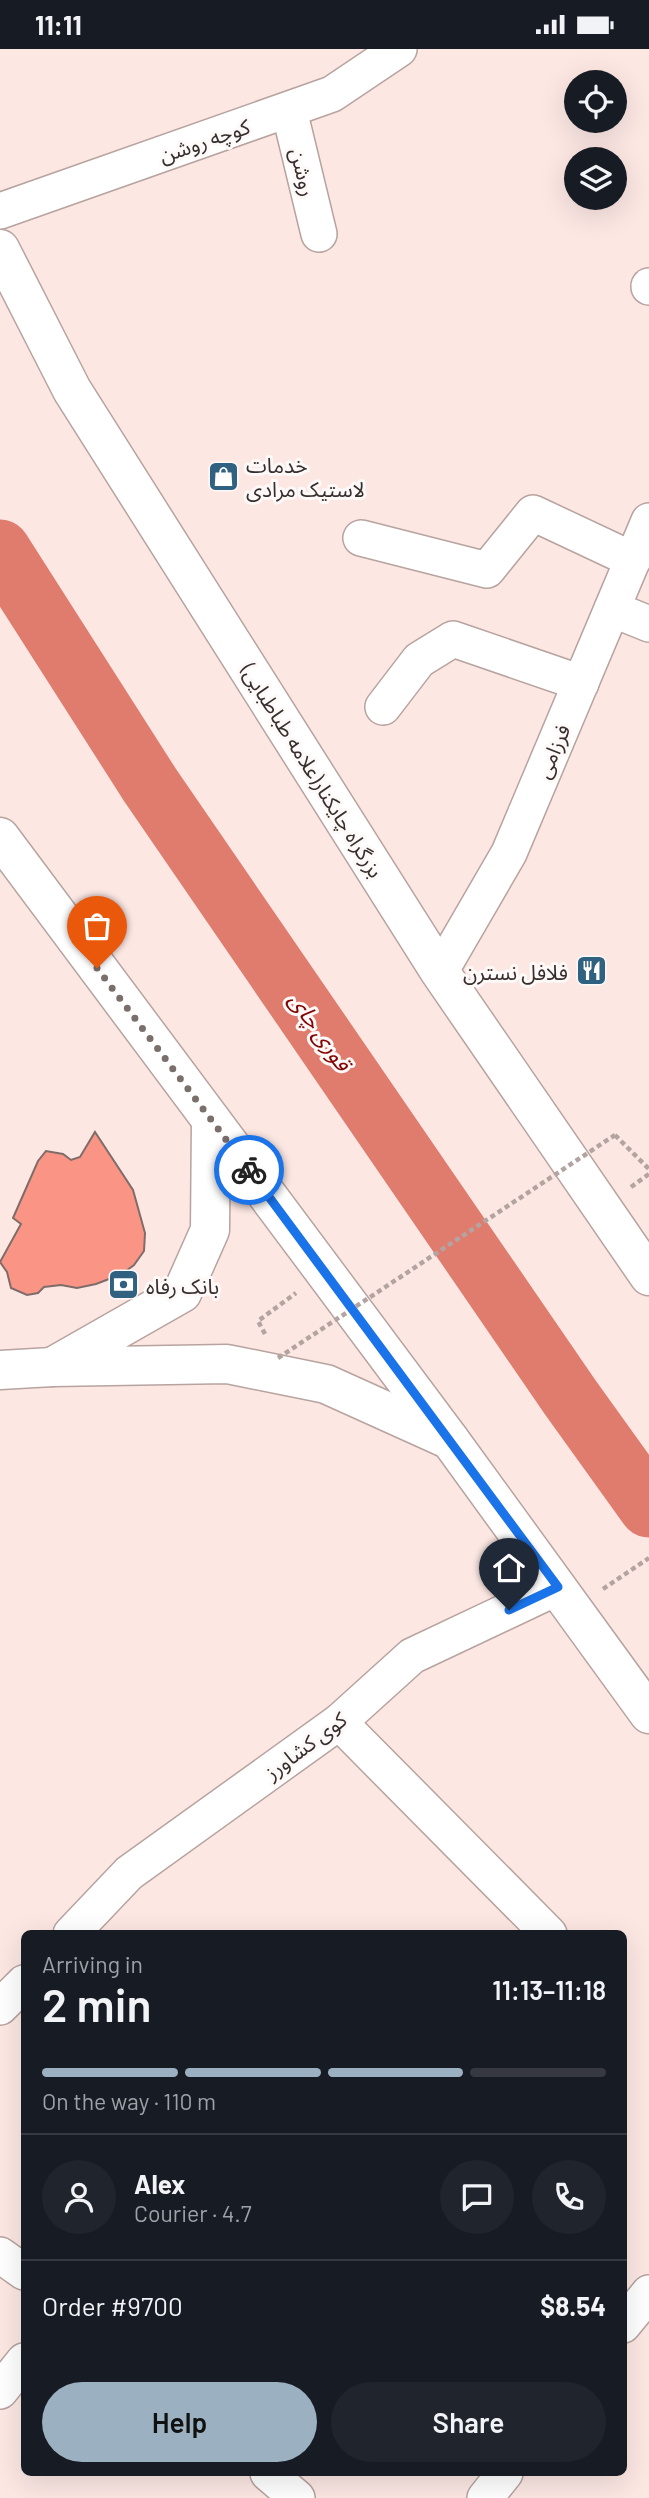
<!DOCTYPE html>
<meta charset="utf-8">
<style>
:root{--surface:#171b24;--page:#20242c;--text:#f1f3f6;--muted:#9ea1a6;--line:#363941;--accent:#9bb1c1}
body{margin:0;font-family:Barlow,"Noto Sans Arabic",sans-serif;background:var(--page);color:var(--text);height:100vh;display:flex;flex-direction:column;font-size:26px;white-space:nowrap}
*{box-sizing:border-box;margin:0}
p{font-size:23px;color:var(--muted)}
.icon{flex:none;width:38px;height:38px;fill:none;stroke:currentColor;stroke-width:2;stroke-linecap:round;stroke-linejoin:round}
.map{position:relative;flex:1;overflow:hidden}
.side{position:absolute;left:21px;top:1881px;width:606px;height:546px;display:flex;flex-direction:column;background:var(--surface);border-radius:10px;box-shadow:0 7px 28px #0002}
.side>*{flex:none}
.tools{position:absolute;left:564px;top:21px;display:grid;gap:14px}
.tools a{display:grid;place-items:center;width:63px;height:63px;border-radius:50%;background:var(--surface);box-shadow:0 7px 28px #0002;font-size:35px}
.pin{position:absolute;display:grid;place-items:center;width:60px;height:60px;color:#fff;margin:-72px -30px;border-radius:50% 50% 50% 0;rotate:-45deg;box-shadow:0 0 7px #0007}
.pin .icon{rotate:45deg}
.courier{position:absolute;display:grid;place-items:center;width:70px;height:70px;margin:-35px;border:5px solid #1a73e8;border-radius:50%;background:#fff;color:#222;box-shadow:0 2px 9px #0007}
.headline em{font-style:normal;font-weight:600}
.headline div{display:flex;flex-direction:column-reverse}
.headline{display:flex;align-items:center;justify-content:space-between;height:119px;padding:0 21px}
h1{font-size:46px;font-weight:600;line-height:52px}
.bar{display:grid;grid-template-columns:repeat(4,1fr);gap:10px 7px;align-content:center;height:84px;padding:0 21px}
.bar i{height:9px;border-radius:5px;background:var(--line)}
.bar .on{background:var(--accent)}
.bar p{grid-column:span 4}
.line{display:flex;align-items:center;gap:18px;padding:0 21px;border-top:2px solid var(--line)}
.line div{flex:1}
.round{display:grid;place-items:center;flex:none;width:74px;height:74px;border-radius:37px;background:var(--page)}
.cta{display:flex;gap:14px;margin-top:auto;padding:14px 21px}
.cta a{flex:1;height:80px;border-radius:42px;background:var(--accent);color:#111;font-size:28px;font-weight:600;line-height:80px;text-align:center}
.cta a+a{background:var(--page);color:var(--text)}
.status{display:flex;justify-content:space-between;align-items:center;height:49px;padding:0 35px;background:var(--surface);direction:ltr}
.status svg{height:19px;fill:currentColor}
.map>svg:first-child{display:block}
</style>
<div class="status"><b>11:11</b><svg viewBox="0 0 49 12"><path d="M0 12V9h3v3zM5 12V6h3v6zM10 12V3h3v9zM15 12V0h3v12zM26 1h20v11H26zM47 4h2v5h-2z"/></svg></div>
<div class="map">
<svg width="649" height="2449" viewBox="0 0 649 2449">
<rect width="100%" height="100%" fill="#fce7e3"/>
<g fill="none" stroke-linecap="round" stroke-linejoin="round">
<polyline stroke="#df7c6e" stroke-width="61" points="0,501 150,736 570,1348 649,1458"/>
</g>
<polygon fill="#fa9586" stroke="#7f6c69" stroke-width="2" points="95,1083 133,1141 145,1184 144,1202 134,1216 122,1225 96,1235 77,1239 61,1236 44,1238 38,1244 27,1246 11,1239 7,1223 0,1213 21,1175 13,1169 38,1112 46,1102 63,1105 71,1111 80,1108"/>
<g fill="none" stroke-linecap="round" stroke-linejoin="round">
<defs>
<g id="minor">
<polyline points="289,61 319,185"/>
<polyline points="0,162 332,45 399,0"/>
<polyline points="649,237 649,238"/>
<polyline points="361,489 487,521 533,464 633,511"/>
<polyline points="612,560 649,575"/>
<polyline points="383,658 419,611 453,590 581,634"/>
<polyline points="440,923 509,804 649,472"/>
<polyline points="339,1673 549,1885"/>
<polyline points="71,1885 129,1824 339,1673 412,1607 558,1538"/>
<polyline points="0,1958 24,1934"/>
<polyline points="0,2206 24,2223"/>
<polyline points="623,2276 649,2244"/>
<polyline points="0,2342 24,2312"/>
<polyline points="268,2424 297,2449"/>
<polyline points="485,2449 505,2424"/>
</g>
<g id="major">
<polyline points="211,1071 210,1181 182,1244 52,1318 227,1315 326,1335 450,1391"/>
<polyline points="0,1321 52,1318"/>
</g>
<g id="highway">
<polyline points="0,200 72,341 440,923 649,1227"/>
<polyline points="0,788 450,1391 649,1665"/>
</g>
</defs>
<use href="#minor" stroke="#b7a39f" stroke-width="38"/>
<use href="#major" stroke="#b7a39f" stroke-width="41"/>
<use href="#highway" stroke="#b7a39f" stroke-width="41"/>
<g stroke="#b4a4a1" stroke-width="4.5" stroke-dasharray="5 3.5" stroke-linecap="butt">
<polyline points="615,1086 649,1120"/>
<polyline points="631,1138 649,1125"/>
<polyline points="265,1285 258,1272 296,1244"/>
<polyline points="603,1540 649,1509"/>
</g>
<use href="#minor" stroke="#fff" stroke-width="35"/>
<use href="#major" stroke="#fff" stroke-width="38"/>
<use href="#highway" stroke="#fff" stroke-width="38"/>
<polyline stroke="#b4a4a1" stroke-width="4.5" stroke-dasharray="5 3.5" stroke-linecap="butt" points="278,1309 615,1086"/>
</g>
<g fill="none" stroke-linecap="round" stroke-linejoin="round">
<polyline stroke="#7b6f6c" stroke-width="7" stroke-dasharray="0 12.6" points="97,919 249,1121"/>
<polyline stroke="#1a73e8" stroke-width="9" points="249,1121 558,1538 509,1561"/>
</g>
<defs>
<symbol id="shop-square" viewBox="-11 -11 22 22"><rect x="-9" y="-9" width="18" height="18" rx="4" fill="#316180" stroke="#fdf9f8"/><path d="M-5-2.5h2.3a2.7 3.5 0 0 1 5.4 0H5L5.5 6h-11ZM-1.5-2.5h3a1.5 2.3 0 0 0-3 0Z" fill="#fff"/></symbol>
<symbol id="restaurant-square" viewBox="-11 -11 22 22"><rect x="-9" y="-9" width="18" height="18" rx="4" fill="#316180" stroke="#fdf9f8"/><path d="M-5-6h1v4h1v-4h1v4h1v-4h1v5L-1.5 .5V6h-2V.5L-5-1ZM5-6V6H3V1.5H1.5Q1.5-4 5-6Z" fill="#fff"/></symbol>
<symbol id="bank-square" viewBox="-11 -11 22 22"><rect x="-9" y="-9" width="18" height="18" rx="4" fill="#316180" stroke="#fdf9f8"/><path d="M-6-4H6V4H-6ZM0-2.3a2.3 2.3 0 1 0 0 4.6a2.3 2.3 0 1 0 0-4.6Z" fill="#fff"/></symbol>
</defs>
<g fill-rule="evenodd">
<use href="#shop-square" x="206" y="410" width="35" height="35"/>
<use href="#restaurant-square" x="574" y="904" width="35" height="35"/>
<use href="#bank-square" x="106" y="1218" width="35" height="35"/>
</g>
<g text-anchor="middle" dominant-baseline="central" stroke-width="6" stroke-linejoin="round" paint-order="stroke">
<g font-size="21" fill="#362e2c" stroke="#fdf9f8">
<text transform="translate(204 91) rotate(-19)">کوچه روشن</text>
<text transform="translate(304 123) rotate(76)">روشن</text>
<text transform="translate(552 702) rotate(-67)">فرزامی</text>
<text transform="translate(313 721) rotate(58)">بزرگراه چایکنار(علامه طباطبایی)</text>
<text transform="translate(305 1696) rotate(-37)">کوی کشاورز</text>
</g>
<g font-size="21" fill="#362e2c" stroke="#fdf9f8" text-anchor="start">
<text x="246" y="415">خدمات<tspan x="246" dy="24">لاستیک مرادی</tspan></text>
<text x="568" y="922" text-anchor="end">فلافل نسترن</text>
<text x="146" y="1236">بانک رفاه</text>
</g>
<g font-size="23" font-style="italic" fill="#840503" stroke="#fdf9f8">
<text transform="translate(321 982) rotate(55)">قوری چای</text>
</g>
</g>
</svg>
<div class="tools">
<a><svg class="icon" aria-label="locate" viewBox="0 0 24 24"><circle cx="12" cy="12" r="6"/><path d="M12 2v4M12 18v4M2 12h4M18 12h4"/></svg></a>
<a><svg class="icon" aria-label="layers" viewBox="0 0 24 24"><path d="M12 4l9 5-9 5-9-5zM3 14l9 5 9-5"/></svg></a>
</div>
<div class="pin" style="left:97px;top:919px;background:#ea580c"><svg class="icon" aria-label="bag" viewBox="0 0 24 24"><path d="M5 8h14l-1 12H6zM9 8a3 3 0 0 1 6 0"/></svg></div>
<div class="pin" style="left:509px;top:1561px;background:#1f2937"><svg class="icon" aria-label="home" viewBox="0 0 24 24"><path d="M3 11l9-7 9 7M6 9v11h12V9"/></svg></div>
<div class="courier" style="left:249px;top:1121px"><svg class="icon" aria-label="bike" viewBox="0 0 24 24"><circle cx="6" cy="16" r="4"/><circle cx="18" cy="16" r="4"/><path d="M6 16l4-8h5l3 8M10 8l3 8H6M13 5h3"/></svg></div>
<section class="side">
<div class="headline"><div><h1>2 min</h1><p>Arriving in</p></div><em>11:13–11:18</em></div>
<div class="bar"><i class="on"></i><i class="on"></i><i class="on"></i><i></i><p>On the way · 110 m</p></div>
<div class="line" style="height:126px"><a class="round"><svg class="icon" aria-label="person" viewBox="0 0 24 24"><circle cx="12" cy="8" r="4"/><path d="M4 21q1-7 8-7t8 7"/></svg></a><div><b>Alex</b><p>Courier · 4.7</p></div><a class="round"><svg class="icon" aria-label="chat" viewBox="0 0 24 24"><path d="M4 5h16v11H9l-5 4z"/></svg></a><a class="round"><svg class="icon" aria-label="phone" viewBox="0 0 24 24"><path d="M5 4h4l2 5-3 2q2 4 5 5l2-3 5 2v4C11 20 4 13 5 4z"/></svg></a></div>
<div class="line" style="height:91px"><div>Order #9700</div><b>$8.54</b></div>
<div class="cta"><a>Help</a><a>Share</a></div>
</section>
</div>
